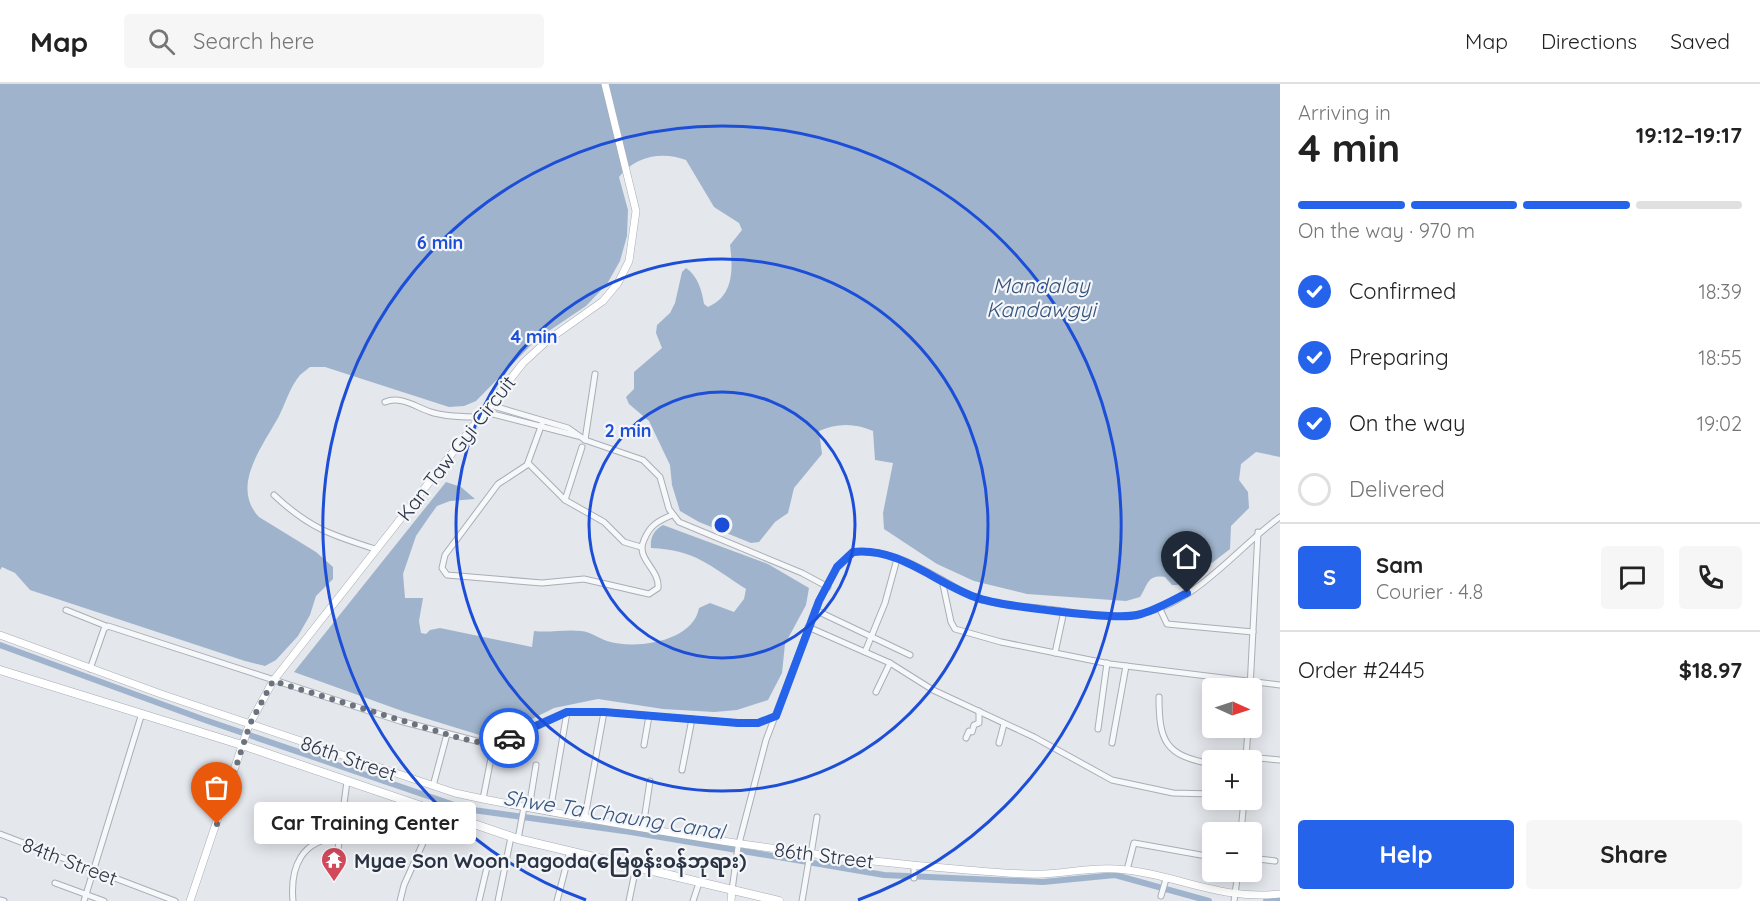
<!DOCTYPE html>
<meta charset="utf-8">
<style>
:root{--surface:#fff;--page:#f6f6f6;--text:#222;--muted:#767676;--line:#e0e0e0;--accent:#2563eb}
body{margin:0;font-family:Quicksand,"Noto Sans Myanmar",sans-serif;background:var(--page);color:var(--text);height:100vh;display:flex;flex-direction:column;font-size:22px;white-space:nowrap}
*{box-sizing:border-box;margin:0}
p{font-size:20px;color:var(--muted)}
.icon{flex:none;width:33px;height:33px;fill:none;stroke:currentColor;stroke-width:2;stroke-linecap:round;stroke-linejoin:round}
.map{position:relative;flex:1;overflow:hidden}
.side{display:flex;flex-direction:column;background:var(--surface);width:480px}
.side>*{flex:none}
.needle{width:39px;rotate:93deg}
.tools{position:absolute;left:1202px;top:594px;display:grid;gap:12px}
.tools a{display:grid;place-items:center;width:60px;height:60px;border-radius:6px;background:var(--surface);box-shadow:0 3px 15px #0003;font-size:30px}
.pin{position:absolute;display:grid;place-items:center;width:51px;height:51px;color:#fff;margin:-62px -26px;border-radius:50% 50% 50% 0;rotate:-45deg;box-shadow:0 0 6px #0007}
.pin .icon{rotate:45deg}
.courier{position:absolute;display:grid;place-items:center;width:60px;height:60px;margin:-30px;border:4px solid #2563eb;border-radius:50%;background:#fff;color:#222;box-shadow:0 2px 8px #0007}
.bubble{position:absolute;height:42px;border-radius:6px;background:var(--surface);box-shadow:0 3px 15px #0003;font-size:20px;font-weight:800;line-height:42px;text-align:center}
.headline em{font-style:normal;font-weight:800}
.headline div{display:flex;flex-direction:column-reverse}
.headline{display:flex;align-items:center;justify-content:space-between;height:102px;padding:0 18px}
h1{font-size:39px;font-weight:800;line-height:45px}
.bar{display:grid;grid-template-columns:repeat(4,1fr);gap:9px 6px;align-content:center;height:72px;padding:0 18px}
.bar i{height:8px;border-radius:4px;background:var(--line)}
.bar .selected{background:var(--accent)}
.bar p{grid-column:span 4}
.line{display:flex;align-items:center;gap:15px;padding:0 18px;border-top:2px solid var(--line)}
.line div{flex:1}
.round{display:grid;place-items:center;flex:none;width:63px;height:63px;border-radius:6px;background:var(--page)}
ol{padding:0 18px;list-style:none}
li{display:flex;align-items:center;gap:18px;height:66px}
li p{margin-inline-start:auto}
li .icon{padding:6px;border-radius:50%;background:var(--accent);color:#fff;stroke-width:4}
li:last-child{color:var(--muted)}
li i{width:33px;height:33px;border:3px solid var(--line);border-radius:50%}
.primary-button{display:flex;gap:12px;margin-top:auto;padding:12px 18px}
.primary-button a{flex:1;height:69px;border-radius:6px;background:var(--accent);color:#fff;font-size:24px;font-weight:800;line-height:69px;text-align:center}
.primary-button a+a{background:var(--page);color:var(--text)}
header{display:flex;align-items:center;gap:36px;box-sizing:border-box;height:84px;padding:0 30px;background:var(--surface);border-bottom:2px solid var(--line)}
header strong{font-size:28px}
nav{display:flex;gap:33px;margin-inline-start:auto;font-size:21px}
.search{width:420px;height:54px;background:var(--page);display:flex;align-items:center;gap:15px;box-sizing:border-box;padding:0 21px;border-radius:6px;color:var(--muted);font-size:22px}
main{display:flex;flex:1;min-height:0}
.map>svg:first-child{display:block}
</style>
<header>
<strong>Map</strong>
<div class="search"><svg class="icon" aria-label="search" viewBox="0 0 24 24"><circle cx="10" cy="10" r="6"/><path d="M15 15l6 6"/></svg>Search here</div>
<nav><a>Map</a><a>Directions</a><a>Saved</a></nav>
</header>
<main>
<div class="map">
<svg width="1280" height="817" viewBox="0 0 1280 817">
<rect width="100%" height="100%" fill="#e4e7ec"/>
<g fill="#9fb4cc">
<path d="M0,0H1280V373L1256,368L1241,380L1239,396L1248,408L1249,424L1231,442L1230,465L1195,492L1177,501H1172L1165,493C1147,490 1148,501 1140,513L1126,517L1027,510L974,497L937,480L884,445L883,429L893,379L875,376L873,347C856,339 836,339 819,347L822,370L794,404L788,429L775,438L759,458L751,459L699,438L680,427L672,401L670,381L649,337L629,320L626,313L634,305V288L662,264L656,249L657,241L670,229L675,219L682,188L686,184C698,192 702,207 704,220L708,223C734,212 733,185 730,161L742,146L739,139L714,123L686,76C662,67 635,72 619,93L628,126L627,152L620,177L607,200L586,222L537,255L476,317L464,322L449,323L325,283H310L300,291C290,303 286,318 279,332C263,362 230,402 259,433L316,468L333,483V495L316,512L310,531L298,552L276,576L265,582L245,577L30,506L15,489L2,483L0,486Z"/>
<path d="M446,398L461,403L475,415L450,417L437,422L429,433L416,452L403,490L405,514H423L419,537L421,549L426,550L430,546L440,544L532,563L534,547C549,549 565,545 581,547C591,548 598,554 607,557C635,566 693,558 699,524L710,519L734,528L744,515L746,505C710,482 696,466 651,464C650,453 654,446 663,441L768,480L809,504L806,521L785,560L782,589L768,616L737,626L714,628L663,625L598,615L554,624L502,650L486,653L405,628L294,588Z"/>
</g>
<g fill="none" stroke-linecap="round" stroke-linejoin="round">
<g stroke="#9fb4cc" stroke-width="6">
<polyline points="0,561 205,636 466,725 631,748 884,791 1043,798 1115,791 1209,817"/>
<polyline points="1266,817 1280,815"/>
</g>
<defs>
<g id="street">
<path d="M385,318C402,311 418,325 434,329C450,333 465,333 481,333"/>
<polyline points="490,321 568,344 585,356 643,376 660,393 669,425 679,438 802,489 828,503"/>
<polyline points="485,328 578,352"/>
<path d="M543,337L527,381L498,400L445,471L442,484L447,491L542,499L584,495L649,510L658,504C660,485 635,475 644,456C650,441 658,437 672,431"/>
<polyline points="585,356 595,290"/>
<polyline points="528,379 565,416 604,438 624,458 641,463"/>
<path d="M274,411C309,444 331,451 375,465"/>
<polyline points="565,416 582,363"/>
<polyline points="942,496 951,538 955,545 1001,558 1110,580 1280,601"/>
<polyline points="1159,523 1167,540 1253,548"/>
<polyline points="66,526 106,542"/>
<polyline points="815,526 910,571"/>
<polyline points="808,543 890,579 933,606 1034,653 1112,696 1173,709 1212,710"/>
<polyline points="865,568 885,519 897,475"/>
<polyline points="1055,569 1064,527"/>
<polyline points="90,585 104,545 108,542 400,637 488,660 523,649 567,628 604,628 738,639 758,639 776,632"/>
<polyline points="1250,604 1258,448"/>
<polyline points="876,608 890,579"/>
<path d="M1159,613C1159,657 1165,672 1212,680"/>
<polyline points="1098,645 1107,579"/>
<polyline points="966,654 969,647 972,648 974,641 979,639 979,627"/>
<polyline points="999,659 1004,640"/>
<polyline points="1112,659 1126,582"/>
<polyline points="644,661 649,632"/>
<polyline points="1246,673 1280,676"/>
<polyline points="1246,675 1248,644"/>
<polyline points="682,686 692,635"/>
<polyline points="433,702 447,650"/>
<polyline points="483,715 494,659"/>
<polyline points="529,724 536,681"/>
<polyline points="550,728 567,628"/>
<polyline points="585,733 604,628"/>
<polyline points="643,743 650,697"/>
<polyline points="1241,748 1244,716"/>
<polyline points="0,750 175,817"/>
<polyline points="518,755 524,723"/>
<polyline points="811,770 817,733"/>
<polyline points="1251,774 1275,777"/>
<polyline points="1127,786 1134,759 1212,773"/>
<polyline points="335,788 347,697"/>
<polyline points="914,794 914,781"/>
<polyline points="55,799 104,817"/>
<path d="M732,806L738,763L766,656L819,517L837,483L853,468C895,463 935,493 971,512C989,521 1026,522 1047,525C1076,528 1105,536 1134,531C1194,523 1234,466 1280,433"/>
<polyline points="1161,812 1166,795"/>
<polyline points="0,816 4,817"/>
<polyline points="84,817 142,629"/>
<path d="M293,817C290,784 301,755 339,754"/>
<polyline points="400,817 404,801 437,728"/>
<polyline points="479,817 488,779"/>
<polyline points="498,817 511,753"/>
<polyline points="557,817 570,767"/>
<polyline points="629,817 636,783"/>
<polyline points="693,817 699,799"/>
<polyline points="802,817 810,770"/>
<polyline points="1234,817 1238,788"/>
</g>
<g id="secondary">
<path d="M0,551L161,610L455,709L483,715C643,746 804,773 967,786C992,788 1019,791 1044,790C1068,789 1092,783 1116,785C1174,789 1220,817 1280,810"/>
<polyline points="190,817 249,641 273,597 523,279 548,256 603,217 618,199 629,177 636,127 605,0"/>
<polyline points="731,817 732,806"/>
</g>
<polyline id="primary" points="0,586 242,661 518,755 779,817"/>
</defs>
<use href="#street" stroke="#a9aeb7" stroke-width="7"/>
<use href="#secondary" stroke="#a9aeb7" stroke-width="8"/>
<use href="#primary" stroke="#a3abb8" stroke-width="9"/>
<use href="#street" stroke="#f7f8fa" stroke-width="5"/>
<use href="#secondary" stroke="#fff" stroke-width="7"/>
<use href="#primary" stroke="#fff" stroke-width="8"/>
</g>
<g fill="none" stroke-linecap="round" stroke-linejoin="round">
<polyline stroke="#6c737f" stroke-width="6" stroke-dasharray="0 10.8" points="217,740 250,640 273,597 459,654 488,660 509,654"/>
<path stroke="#2563eb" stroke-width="8" d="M509,654L567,628H604L738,639H758L776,632L819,517L837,483L853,468C899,463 934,498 975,513C997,522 1115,536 1137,531C1155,527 1171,517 1187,509"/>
</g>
<g fill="none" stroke="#1d4ed8" stroke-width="3">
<circle cx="722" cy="441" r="133"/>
<circle cx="722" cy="441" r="266"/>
<path d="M586 816A399 399 0 1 1 858 816"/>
</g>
<defs>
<symbol id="temple-pin" viewBox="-11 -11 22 30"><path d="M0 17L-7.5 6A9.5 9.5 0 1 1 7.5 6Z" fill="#d1495b" stroke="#f4f6f9"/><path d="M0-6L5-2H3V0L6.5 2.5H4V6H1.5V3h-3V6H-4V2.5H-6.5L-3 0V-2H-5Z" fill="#fff"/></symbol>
</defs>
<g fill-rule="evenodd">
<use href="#temple-pin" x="319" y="761" width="30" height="40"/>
</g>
<g text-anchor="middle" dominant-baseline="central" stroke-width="4.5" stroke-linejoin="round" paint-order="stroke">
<g font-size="20" fill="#2b3445" stroke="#f4f6f9">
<text transform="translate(456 364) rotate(-52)">Kan Taw Gyi Circuit</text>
<text transform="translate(349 674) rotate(19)">86th Street</text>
<text transform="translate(824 771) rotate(7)">86th Street</text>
<text transform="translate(70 777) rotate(21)">84th Street</text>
</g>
<g font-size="20" font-weight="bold" fill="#2b3445" stroke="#f4f6f9" text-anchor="start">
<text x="354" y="776">Myae Son Woon Pagoda(မြေစွန်း၀န်ဘုရား)</text>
</g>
<g font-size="21" font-style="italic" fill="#34527a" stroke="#f4f6f9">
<text x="1041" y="201">Mandalay<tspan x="1041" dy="24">Kandawgyi</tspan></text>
<text transform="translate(614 730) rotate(9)">Shwe Ta Chaung Canal</text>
</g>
</g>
<circle cx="722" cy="441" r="9" fill="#1d4ed8" stroke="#f4f6f9" stroke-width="3"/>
<g font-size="18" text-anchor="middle" font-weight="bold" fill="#1d4ed8" stroke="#f4f6f9" stroke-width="4.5" stroke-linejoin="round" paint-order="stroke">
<text x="440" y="165">6 min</text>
<text x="534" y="259">4 min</text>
<text x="628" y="353">2 min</text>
</g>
</svg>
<div class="tools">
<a><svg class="needle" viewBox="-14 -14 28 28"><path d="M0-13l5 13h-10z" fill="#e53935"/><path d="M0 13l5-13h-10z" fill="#767676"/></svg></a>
<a>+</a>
<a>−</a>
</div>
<div class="pin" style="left:217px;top:740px;background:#ea580c"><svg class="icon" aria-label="bag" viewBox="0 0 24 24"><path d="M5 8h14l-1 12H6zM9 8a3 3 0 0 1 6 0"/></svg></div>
<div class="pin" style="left:1187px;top:509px;background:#1f2937"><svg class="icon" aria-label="home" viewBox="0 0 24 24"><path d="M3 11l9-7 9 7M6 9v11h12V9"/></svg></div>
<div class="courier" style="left:509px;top:654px"><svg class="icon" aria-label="car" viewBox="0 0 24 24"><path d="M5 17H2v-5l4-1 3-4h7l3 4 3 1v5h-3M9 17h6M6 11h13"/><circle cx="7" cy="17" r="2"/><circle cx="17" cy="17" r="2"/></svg></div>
<div class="bubble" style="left:254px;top:718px;width:222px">Car Training Center</div>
</div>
<section class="side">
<div class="headline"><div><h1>4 min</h1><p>Arriving in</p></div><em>19:12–19:17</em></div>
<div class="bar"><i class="selected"></i><i class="selected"></i><i class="selected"></i><i></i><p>On the way · 970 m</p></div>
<ol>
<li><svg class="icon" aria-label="check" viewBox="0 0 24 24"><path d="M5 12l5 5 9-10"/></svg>Confirmed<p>18:39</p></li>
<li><svg class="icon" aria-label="check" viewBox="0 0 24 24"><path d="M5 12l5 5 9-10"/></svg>Preparing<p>18:55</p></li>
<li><svg class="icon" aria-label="check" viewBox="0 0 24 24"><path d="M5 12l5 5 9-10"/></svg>On the way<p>19:02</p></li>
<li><i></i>Delivered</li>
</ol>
<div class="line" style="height:108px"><b class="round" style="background:var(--accent);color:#fff">S</b><div><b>Sam</b><p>Courier · 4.8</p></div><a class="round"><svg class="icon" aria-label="chat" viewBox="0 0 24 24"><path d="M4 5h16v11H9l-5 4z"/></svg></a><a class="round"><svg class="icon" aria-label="phone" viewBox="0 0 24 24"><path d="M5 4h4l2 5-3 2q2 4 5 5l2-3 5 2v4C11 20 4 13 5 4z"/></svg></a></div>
<div class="line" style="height:78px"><div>Order #2445</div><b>$18.97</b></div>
<div class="primary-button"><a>Help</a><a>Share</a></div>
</section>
</main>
